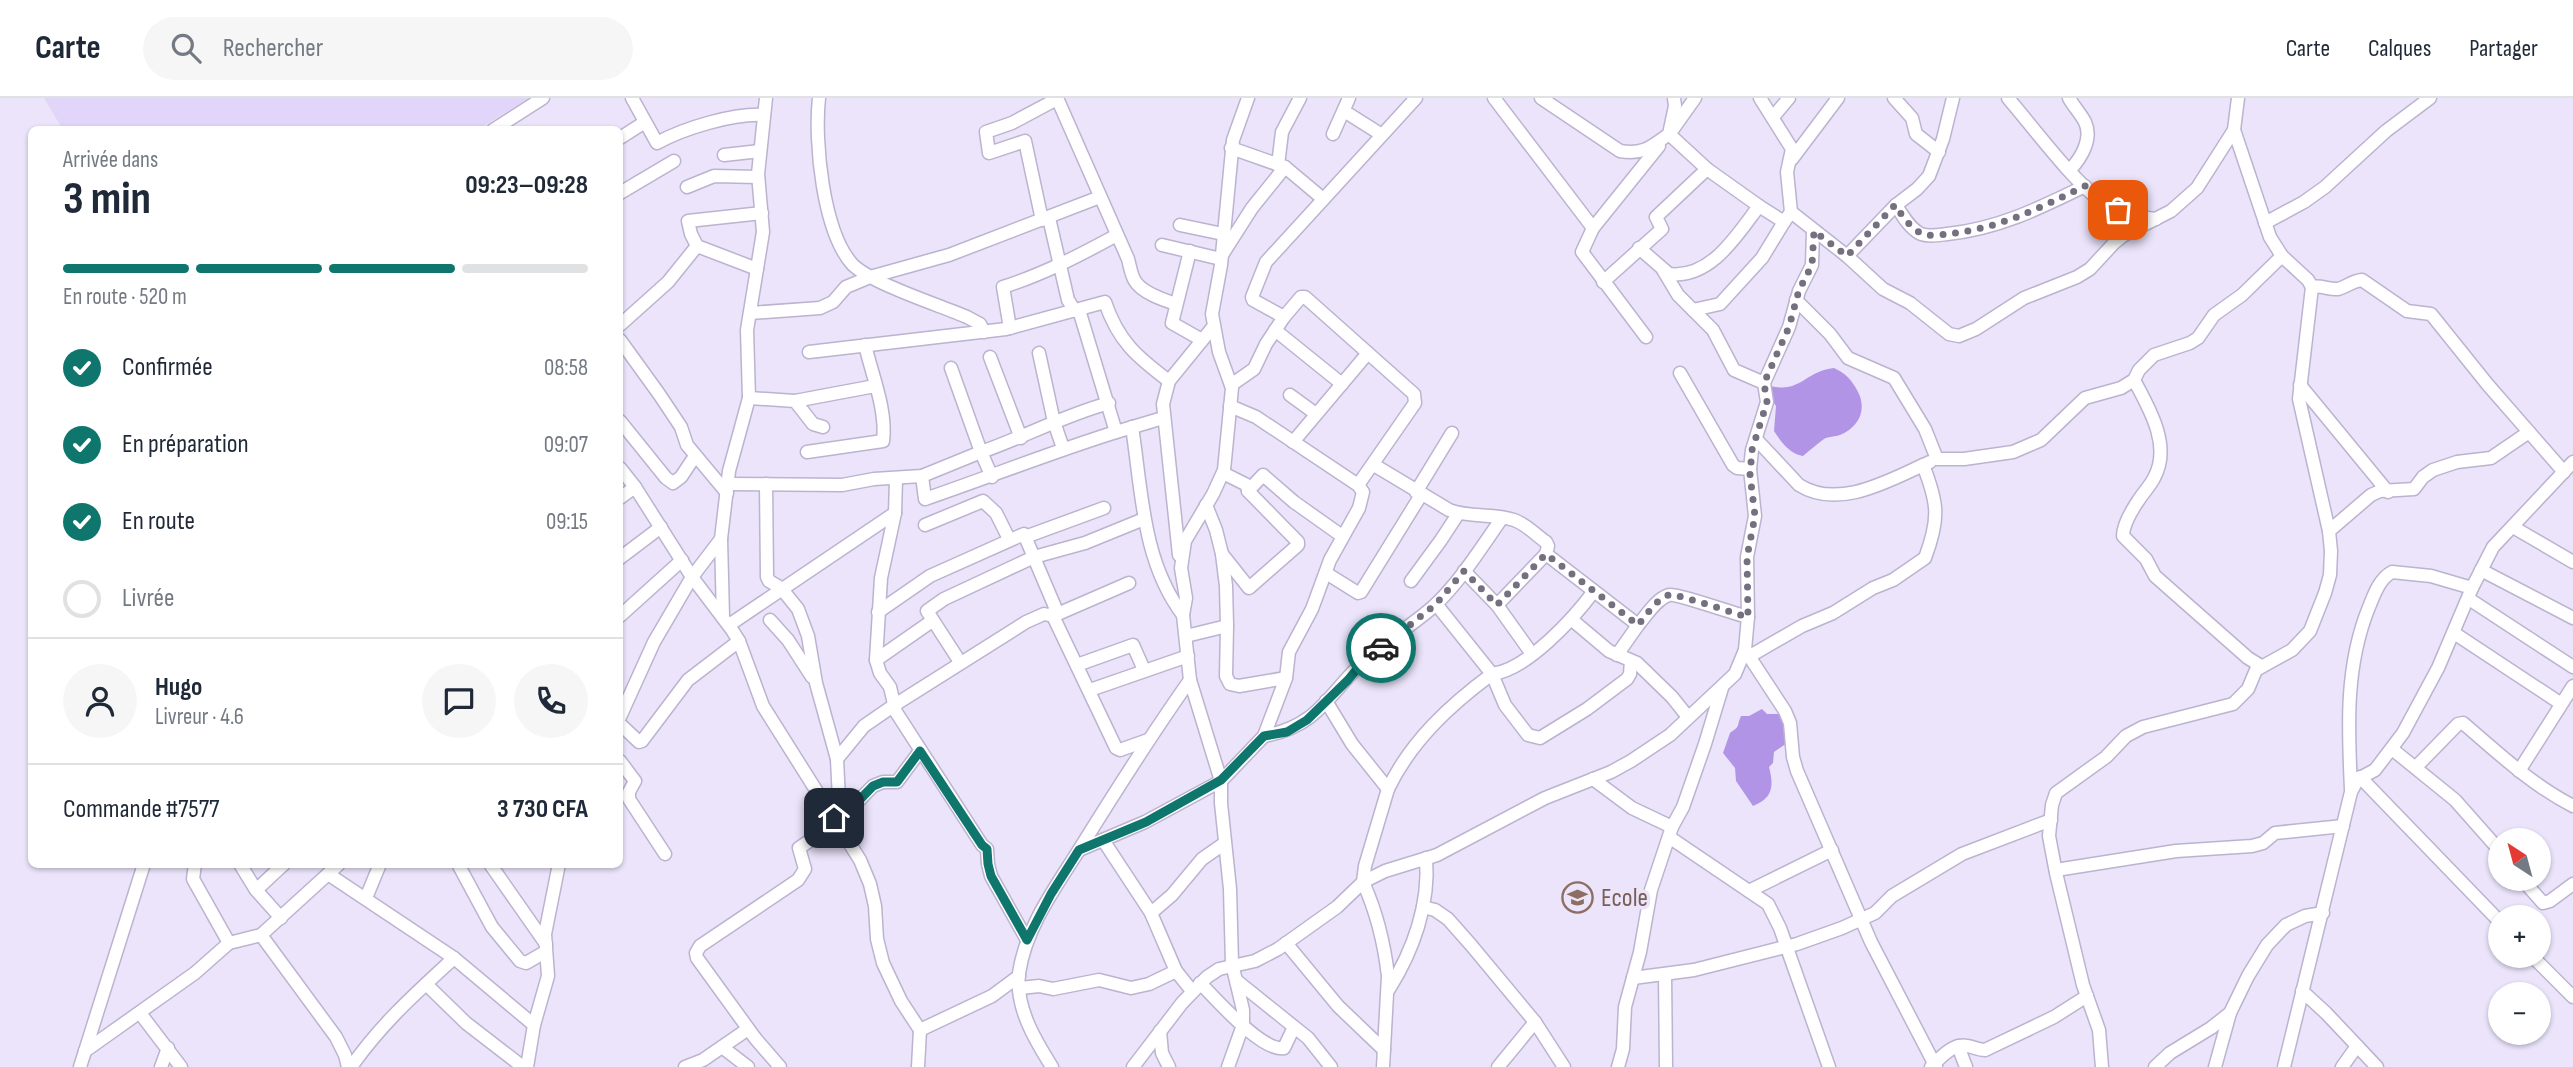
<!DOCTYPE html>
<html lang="fr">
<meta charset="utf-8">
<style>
:root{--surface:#fff;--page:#f6f6f7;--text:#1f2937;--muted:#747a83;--line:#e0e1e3;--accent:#0f766e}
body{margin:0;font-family:"Sofia Sans Condensed",sans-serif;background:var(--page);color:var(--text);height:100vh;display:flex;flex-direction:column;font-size:26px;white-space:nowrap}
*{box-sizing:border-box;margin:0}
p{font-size:23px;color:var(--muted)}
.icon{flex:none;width:38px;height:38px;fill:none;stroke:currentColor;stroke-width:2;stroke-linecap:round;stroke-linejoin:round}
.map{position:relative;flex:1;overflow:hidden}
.details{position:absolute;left:28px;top:28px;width:595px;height:742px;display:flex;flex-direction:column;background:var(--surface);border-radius:10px;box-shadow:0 2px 5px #0004}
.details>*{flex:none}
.needle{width:46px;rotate:324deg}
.buttons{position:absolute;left:2488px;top:730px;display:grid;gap:14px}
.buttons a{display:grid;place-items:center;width:63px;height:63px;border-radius:50%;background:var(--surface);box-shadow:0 2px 5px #0004;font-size:35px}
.pin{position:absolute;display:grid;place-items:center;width:60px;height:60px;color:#fff;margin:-30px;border-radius:14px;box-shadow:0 4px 10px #0006}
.courier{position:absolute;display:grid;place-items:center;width:70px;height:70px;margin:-35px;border:5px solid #0f766e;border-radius:50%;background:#fff;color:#222;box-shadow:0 2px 9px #0007}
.summary em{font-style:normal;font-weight:700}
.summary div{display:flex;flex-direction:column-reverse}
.summary{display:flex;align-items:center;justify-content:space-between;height:119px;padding:0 35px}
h1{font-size:46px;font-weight:700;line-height:52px}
.bar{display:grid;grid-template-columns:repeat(4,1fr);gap:10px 7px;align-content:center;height:84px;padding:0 35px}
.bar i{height:9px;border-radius:5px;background:var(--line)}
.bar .selected{background:var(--accent)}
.bar p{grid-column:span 4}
.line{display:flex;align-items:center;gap:18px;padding:0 35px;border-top:2px solid var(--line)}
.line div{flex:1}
.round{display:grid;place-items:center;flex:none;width:74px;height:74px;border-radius:37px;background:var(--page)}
ol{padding:0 35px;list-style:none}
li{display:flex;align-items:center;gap:21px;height:77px}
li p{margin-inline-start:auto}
li .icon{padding:7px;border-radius:50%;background:var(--accent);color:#fff;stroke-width:4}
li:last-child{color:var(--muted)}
li i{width:38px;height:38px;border:4px solid var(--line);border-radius:50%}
header{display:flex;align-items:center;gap:42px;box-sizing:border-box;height:98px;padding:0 35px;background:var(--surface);border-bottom:2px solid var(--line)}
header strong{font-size:33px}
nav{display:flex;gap:38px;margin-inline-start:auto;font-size:24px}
.search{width:490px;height:63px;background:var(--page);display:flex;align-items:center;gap:18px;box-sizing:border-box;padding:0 24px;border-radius:38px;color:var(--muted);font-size:26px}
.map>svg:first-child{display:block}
</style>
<header>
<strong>Carte</strong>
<div class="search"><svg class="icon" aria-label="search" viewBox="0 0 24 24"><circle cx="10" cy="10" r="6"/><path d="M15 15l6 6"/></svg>Rechercher</div>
<nav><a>Carte</a><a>Calques</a><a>Partager</a></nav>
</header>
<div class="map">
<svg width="2573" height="969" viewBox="0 0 2573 969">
<rect width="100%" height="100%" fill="#ebe4fb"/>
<polygon fill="#e1d5f9" points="44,0 529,0 479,31 63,32"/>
<g fill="#b294e6">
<path d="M1834,270C1845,275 1851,281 1857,292C1868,311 1859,329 1840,337C1835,339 1829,338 1824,341C1817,346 1810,352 1803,358C1789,355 1782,345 1774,333L1776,308L1769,298L1770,288C1802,295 1803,274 1834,270Z"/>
<path d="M1762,611L1767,616H1781L1785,621L1787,645L1774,654L1773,665L1769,669C1774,688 1773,700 1753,708L1736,683L1735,670L1723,655L1730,635C1741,627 1736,630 1741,618H1749Z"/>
</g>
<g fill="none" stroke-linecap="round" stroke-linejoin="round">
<defs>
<g id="minor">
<path d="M632,0L657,45C684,30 734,15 764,17"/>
<path d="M819,0C814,43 823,135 853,167C873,186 939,207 967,219L980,226L984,234"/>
<path d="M1057,0L1128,161C1130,168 1131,177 1135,183C1142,195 1164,202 1176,206"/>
<polyline points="1494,0 1593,130 1582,154 1646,239"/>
<path d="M1541,0L1620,53C1643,57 1651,49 1669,36L1675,8L1674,0"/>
<polyline points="1760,0 1792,51 1787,74 1791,114"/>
<polyline points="1894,0 1912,20 1916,36 1939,54"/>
<path d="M2008,0C2033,29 2074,85 2104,105C2120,116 2138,119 2156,121"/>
<path d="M2069,0C2074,9 2081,16 2085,24C2093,41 2081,60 2070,72"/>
<polyline points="1344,13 1382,37"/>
<polyline points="1773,19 1789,0"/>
<polyline points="1673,31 1695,0"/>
<polyline points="493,32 543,0"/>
<polyline points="1333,36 1349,0"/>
<polyline points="1669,36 1707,71 1759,108"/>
<polyline points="620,40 645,24"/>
<polyline points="1231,50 1285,69 1322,100"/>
<polyline points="724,57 760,53"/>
<polyline points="1792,61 1838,0"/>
<polyline points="1278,67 1282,34 1300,0"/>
<polyline points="687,89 714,78 758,79"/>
<polyline points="620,95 674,63"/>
<path d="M1896,107C1902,117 1910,131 1921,136C1929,139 1939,137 1947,136C1998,131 2040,110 2085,88"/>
<polyline points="1049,120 1068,202 1075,213"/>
<polyline points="1042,122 1025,43 989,55 986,34 1012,25 1057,1"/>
<polyline points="2265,125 2304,104 2325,89 2386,33 2430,0"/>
<polyline points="1180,127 1223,136"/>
<polyline points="1593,130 1659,48"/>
<polyline points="1162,147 1221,161"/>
<path d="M1639,150L1669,176C1711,181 1737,137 1759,108L1784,124L1791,114L1847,158L1883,191L1910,205L1949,236L1959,238L1976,231L2024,200L2077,179L2090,171L2114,145L2124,137L2171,113L2197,90L2234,32"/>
<polyline points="1190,153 1172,225 1202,242"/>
<polyline points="1222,157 1252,110 1285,69"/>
<polyline points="1847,158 1896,107 1917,91 1929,78 1943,41 1953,0"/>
<polyline points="757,171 697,148 691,136 688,123 762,115"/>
<polyline points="1663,172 1678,197 1713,232 1734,272 1764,285"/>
<polyline points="1603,184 1662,131 1656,119 1707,71"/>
<path d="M2312,189C2322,187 2329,192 2338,191C2346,189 2352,183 2362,182L2407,213L2431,216L2488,287L2564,374"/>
<polyline points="1796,202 1830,236 1848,260 1894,280 1925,331 1937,361 1964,361 2013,354 2041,342 2085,300 2121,290 2134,282 2139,272 2154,257 2190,245 2198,240 2214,217 2242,197 2282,158"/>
<polyline points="1079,212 1116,334 1163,320"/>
<polyline points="1693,212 1720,206 1762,160 1784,124"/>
<polyline points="750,215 820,210 833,204 846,189 870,179 949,157 1100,99"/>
<polyline points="1284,219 1253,202 1252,199 1266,164 1416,0"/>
<polyline points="620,227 668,184 697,148"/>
<path d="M1010,230L1003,189C1044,176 1080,157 1117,137"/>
<polyline points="1275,232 1342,286"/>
<polyline points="620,242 659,296 681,329 687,347 727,395"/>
<path d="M809,254L1006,231L1105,204C1118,243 1137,259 1169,283"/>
<polyline points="1039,255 1054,324 1063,350"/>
<polyline points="990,259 1021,340"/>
<polyline points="1680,275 1733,367 1737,370 1750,371"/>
<path d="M2134,282C2149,310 2172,348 2154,380C2150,388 2143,395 2138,403C2132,412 2123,426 2123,438L2146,461L2155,478L2248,560L2261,568"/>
<polyline points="1231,287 1254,271 1266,246 1284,219 1301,199 1305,199 1414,296 1415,305 1358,387"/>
<polyline points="2300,287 2388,394"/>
<polyline points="1290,297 1316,316"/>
<polyline points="749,300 795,303 813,326 823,329"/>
<polyline points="795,303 875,288"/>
<polyline points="620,323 666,380 673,385 681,379 695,358"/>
<path d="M1132,329C1142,393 1142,463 1183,517"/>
<path d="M1756,341L1799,387C1840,413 1893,380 1930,364"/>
<polyline points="1293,344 1368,255"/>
<path d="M807,354L883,343C887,312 872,277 865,247"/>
<path d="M1374,367L1449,412C1470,420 1493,415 1514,422C1526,426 1536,437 1546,444L1548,448L1546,456L1638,527C1646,518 1656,501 1669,497C1676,495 1735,516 1748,519"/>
<polyline points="620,370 635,389 692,479 732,532 739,543 763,608 860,762 870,786 875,808 877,841 883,865 901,903 920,932 918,969"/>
<path d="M922,378L925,401C989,379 1052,354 1116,334"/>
<path d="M992,379L981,354C1024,339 1065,317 1109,305"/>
<polyline points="896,381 895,415 881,480 876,562 880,575 890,589 896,614 982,747 987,751 988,766 991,778 1027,842"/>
<polyline points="727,386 842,387 874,381 922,378 981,354 951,270"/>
<polyline points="766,386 767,479 769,483 781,490 798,511 808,538 816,585 837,661 840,722 799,750 805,771 798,782 700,848 696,855 697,860 755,940 780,969"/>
<polyline points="1248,393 1263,377 1294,404 1342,438"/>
<polyline points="1416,394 1452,335"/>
<polyline points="620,400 635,389"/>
<polyline points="1206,407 1216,432 1222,456 1249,490 1298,447 1298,444 1248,393 1247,387 1223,375"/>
<polyline points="925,427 983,403 996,415 1009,441"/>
<polyline points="2513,429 2573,464"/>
<polyline points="2329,433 2371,397 2380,393 2414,391 2423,379 2433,372 2457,364 2491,360 2529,334"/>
<polyline points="1025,439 1104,410"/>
<polyline points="721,441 723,519"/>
<polyline points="1179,457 1163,306 1169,283 1213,229"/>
<polyline points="620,460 661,429"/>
<polyline points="2481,472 2573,520"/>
<polyline points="1464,473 1497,507 1546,456"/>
<polyline points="1326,475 1358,495 1361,494 1421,397"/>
<polyline points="1411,483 1441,442 1458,416"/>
<path d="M1594,493C1574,520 1527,572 1492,576L1505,607L1528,637L1540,640L1587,611L1627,581L1630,576L1631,563"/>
<polyline points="2469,501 2573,569"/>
<polyline points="1497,507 1532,556"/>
<polyline points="878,514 930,478 1024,436 1055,509 1053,518 1116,650 1120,652 1148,642"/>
<polyline points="620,518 682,462"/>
<polyline points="1571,521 1609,553 1637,565 1672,599 1688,619"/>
<polyline points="770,522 788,542 812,579"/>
<polyline points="729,527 895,415"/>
<polyline points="1227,528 1226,578 1230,586 1239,588 1286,580"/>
<polyline points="2454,535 2560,605"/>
<polyline points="1186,538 1227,528 1226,488 1222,456"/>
<polyline points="1745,552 1785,613 1790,625 1793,659 1797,673 1871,844 1936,969"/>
<polyline points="1617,557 1638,527"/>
<path d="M1750,558L1802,528L1833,515L1873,490L1893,482L1925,460C1940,420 1938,405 1923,367"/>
<polyline points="876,562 932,523"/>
<polyline points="960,564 927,513 944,501 1034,459 1085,445 1144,421"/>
<polyline points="1077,567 1133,547 1144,572"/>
<polyline points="1090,592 1188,558"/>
<polyline points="620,619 654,544 692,479 721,441 729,373 749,300 747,232 763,134 758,76 766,0"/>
<polyline points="620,626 639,644 642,643 688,582 739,543"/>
<path d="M1264,638C1319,628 1328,596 1365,562C1386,543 1411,528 1433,509C1460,484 1481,450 1502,420"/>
<polyline points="2392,651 2455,702 2501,754"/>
<polyline points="837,661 864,628 893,608 1026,524 1044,516 1053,518 1129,485"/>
<polyline points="620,663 635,683 629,694 629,701 665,756"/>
<path d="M2416,669L2458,626L2463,625C2498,655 2532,687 2573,708"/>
<polyline points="2519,673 2573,588"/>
<polyline points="2360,679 2501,825"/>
<polyline points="1593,681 1632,710 1672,729"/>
<path d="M1388,691C1411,643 1450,607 1492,576L1436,506"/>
<path d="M2351,691C2348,629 2345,568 2369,509C2374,497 2379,481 2392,474L2431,478L2472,490"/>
<polyline points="840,722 873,688 883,684 897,684 920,653"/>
<polyline points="1669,739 1768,806 1780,830 1829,969"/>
<polyline points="1103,742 1151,815 1176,873 1192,893"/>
<polyline points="1079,752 1145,724 1221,683 1264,638 1286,580 1289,554 1312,511 1330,462 1359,410 1363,394 1358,387 1256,319 1230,308"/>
<polyline points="195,766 193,781 229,845"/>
<polyline points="240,766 256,792 281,820"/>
<polyline points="458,766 492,829 520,863 526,865 545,854"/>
<polyline points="490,766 546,846"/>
<polyline points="2056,772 2176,753 2252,748 2263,745 2275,735 2343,728"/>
<polyline points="328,776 454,860 534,927"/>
<polyline points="2521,780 2543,805 2550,803 2573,786"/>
<polyline points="256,792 284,766"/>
<polyline points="1749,793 1832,752"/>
<polyline points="366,800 380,766"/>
<polyline points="1423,809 1435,812 1448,821 1471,847 1535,924 1564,969"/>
<polyline points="1151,815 1172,797 1202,761 1225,745"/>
<polyline points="261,837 336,939 345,957 348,969"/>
<polyline points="1286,845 1338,908 1384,952"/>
<polyline points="2532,858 2573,899"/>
<polyline points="1665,876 1666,969"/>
<polyline points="1633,880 1694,872 1797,846 1842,830 1875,815 1892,798 1962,756 2051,722"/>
<polyline points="1237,883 1308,940 1331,969"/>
<path d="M1200,885C1216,901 1262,954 1284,950L1294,929"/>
<polyline points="426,886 466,925 523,969"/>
<polyline points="1020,890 1039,888 1053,891 1099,882 1131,890 1149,886 1176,873"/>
<path d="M1389,891C1413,853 1430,806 1426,760"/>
<polyline points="2302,893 2326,915 2377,969"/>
<polyline points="140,915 181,969"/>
<polyline points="920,932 992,898 1019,878"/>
<polyline points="1160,933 1162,955 1169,969"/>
<polyline points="1958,948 1966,969"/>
<polyline points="722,949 748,969"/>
<polyline points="85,953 195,875 229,845 261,837 339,766"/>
<polyline points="80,969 144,766"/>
<polyline points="161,969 168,950"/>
<path d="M351,969C382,925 415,896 454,860"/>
<polyline points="527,969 534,927 548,878 545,836 559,766"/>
<polyline points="685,969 703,962 748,931"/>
<path d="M1052,969C1035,942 1015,909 1019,875C1026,829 1055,790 1079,752C1115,694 1151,637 1190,582"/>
<polyline points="1133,969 1182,905 1207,879 1219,871 1255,863 1278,851 1337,809 1363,784 1365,768 1388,691 1352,646 1326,603"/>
<polyline points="1228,969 1243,927 1243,912 1232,866 1230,791 1221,705 1221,683 1190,582 1183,517 1186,500 1181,470 1185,443 1213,396 1224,372 1232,290 1219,254 1212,216 1221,167 1233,42 1248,0"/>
<path d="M1383,969L1388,878C1384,843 1377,815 1363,784L1385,773L1437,757L1545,700L1611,674L1631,663L1670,637L1735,576L1745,552L1748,519L1747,459L1755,418L1750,371L1752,352L1767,304L1764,285L1789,229L1799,193L1812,167L1813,133"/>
<polyline points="1498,969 1535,924"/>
<polyline points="1618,969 1623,951 1625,909 1640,854 1651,792 1672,729 1683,709 1705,646 1722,590"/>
<path d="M1931,969C1940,960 1953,945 1967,948C1974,949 1978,952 1985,952L2054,919L2087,898"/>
<polyline points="2102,969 2099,932 2083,887 2056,775 2049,738 2052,707 2056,695 2106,659 2126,638 2143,629 2233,606 2248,591 2256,572 2292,552 2310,533 2325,495 2330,477 2331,453 2329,433 2299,301 2312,189 2308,182 2282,158 2270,139 2234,32 2238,0"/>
<polyline points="2155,969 2170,955 2211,930 2230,915 2248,878 2267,847 2286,827 2305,818 2323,815"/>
<polyline points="2215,969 2230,915"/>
<polyline points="2284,969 2351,694 2358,681 2375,672 2403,635 2438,570 2472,490 2493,449 2573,364"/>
<polyline points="2342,969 2357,948"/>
</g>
</defs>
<use href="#minor" stroke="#bcb3cf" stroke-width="15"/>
<use href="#minor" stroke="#fff" stroke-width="12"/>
</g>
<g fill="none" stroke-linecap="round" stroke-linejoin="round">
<path stroke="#757080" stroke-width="7" stroke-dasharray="0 12.6" d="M1381,550L1436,506L1464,473L1497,507L1546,456L1638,527C1646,518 1656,501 1669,497C1676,495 1735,516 1748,519L1747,459L1755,418L1750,377L1752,352L1767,304L1764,285L1789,229L1799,192L1812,167L1814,133L1847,158L1895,107C1902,117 1910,130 1921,135C1929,139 1939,137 1947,136C1998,131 2040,110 2085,88L2104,105L2118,112"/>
<polyline stroke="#0f766e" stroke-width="9" points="834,720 837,725 873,688 883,684 897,684 920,653 982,747 987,751 988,766 991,778 1027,842 1051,796 1079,752 1146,724 1221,682 1264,638 1287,634 1307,622 1348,582 1362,565 1381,550"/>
</g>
<defs>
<symbol id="school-ring" viewBox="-11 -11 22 22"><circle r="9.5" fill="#ebe4fb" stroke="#8d6e63" stroke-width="1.5"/><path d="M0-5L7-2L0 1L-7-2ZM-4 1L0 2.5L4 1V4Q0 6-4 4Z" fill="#8d6e63"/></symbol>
</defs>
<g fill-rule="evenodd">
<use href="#school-ring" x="1560" y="782" width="35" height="35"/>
</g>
<g text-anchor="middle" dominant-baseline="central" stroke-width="7" stroke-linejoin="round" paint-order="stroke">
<g font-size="26" fill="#785e54" stroke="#ebe4fb" text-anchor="start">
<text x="1601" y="800">Ecole</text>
</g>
</g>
</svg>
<div class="buttons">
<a><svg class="needle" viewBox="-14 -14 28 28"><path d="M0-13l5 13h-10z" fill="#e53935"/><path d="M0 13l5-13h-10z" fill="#747a83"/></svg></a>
<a>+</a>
<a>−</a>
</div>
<div class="pin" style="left:2118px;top:112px;background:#ea580c"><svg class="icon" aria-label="bag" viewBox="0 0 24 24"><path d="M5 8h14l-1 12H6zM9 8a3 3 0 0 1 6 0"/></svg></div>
<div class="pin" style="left:834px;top:720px;background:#1f2937"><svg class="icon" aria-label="home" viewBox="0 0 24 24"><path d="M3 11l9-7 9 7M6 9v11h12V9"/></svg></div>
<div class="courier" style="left:1381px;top:550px"><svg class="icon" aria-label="car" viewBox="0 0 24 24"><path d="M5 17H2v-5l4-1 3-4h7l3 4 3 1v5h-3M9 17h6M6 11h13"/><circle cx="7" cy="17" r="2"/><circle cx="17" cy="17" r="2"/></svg></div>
<section class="details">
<div class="summary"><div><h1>3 min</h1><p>Arrivée dans</p></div><em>09:23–09:28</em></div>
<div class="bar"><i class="selected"></i><i class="selected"></i><i class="selected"></i><i></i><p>En route · 520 m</p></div>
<ol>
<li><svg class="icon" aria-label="check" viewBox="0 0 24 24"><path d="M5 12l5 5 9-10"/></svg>Confirmée<p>08:58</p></li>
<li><svg class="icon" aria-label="check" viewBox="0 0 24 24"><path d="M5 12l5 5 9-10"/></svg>En préparation<p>09:07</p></li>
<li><svg class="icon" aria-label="check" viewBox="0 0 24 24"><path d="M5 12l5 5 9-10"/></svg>En route<p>09:15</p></li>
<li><i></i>Livrée</li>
</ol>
<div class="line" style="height:126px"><a class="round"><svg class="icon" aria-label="person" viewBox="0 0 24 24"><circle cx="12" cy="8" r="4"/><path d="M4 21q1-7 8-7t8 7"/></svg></a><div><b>Hugo</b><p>Livreur · 4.6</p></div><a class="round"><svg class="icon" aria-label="chat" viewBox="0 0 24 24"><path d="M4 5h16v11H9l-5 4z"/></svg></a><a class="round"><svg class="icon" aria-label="phone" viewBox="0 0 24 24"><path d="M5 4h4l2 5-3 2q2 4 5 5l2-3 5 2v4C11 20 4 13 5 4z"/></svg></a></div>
<div class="line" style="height:91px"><div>Commande #7577</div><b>3 730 CFA</b></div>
</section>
</div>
